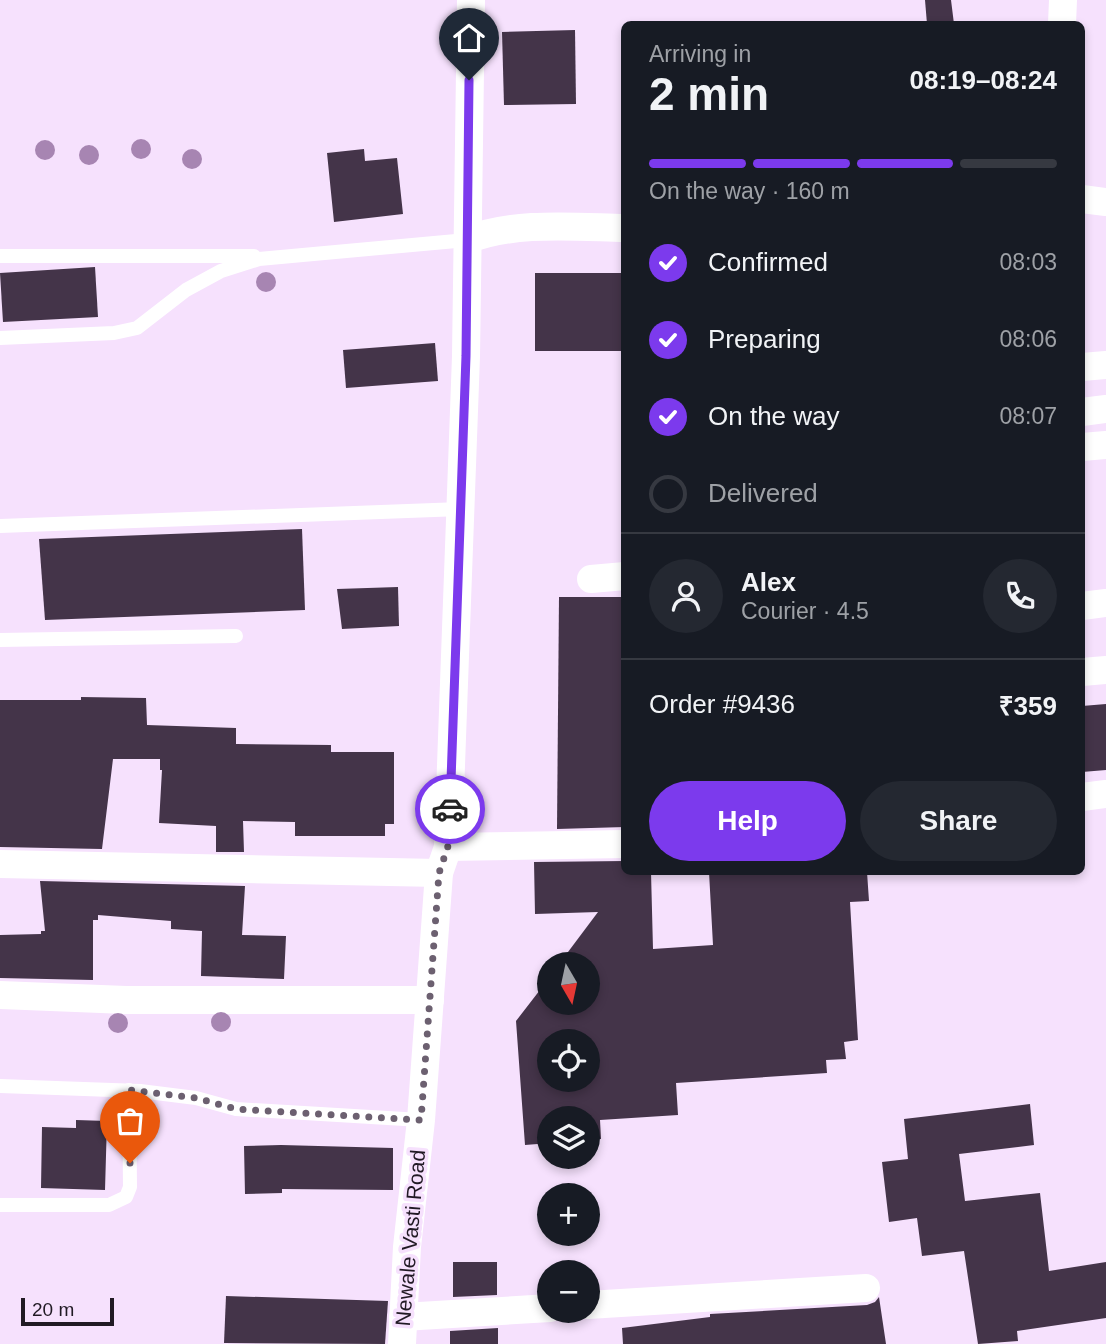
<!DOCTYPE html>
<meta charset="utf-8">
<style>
:root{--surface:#171b24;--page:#242831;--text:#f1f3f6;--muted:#9ea1a6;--line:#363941;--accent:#7c3aed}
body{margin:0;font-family:Arial,sans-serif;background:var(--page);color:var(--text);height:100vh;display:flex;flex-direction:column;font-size:26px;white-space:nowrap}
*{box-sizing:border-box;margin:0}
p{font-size:23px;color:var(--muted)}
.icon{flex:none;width:38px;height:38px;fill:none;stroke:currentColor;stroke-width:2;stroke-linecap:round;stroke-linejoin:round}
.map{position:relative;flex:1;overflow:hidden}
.panel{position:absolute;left:621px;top:21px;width:464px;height:854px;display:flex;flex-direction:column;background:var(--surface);border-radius:10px;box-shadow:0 4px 10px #0003}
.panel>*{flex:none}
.needle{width:46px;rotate:171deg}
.controls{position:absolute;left:537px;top:952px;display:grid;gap:14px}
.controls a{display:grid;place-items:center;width:63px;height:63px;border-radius:50%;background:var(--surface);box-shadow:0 4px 10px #0003;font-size:35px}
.scale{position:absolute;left:21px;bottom:18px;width:93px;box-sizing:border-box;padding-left:7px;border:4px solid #211a24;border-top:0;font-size:19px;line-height:24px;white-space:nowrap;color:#211a24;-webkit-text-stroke:5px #f6e1fd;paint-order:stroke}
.pin{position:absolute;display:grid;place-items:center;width:60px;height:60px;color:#fff;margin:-72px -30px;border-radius:50% 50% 50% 0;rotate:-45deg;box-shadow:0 0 7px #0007}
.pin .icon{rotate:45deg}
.courier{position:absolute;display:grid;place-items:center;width:70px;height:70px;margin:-35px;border:5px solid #7c3aed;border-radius:50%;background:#fff;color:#222;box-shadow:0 2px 9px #0007}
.head em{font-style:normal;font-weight:700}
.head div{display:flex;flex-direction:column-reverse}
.head{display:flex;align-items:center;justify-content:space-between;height:119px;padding:0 28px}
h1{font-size:46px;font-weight:700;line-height:52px}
.bar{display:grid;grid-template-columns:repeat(4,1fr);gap:10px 7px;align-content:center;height:84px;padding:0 28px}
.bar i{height:9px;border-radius:5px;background:var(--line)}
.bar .selected{background:var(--accent)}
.bar p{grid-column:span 4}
.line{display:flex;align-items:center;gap:18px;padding:0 28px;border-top:2px solid var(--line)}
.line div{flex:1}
.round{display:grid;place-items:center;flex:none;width:74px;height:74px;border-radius:37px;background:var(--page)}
ol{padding:0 28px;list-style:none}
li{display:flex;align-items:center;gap:21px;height:77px}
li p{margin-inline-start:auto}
li .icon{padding:7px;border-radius:50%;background:var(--accent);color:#fff;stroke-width:4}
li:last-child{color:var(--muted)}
li i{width:38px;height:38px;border:4px solid var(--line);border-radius:50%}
.button{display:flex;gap:14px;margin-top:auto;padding:14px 28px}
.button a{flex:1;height:80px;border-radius:42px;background:var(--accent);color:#fff;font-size:28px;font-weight:700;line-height:80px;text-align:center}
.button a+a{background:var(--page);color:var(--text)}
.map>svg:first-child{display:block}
</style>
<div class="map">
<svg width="1106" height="1344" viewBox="0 0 1106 1344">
<rect width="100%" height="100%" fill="#f6e1fd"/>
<g fill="#443449" fill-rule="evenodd">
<polygon points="925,0 951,0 954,24 927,24"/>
<polygon points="575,30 576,104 504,105 502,32"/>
<polygon points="364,149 365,161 397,158 403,214 334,222 327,153"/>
<polygon points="95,267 98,317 3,322 0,273"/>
<rect x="535" y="273" width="90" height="78"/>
<polygon points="435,343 438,381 346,388 343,350"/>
<polygon points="302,529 305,610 45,620 39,539"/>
<polygon points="398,587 399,626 342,629 337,589"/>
<polygon points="559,597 625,597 625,827 557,829"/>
<polygon points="81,697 146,698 147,725 236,728 236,744 331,745 331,752 394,752 394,824 385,824 385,836 295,836 295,822 243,821 244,852 216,852 216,826 159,823 162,770 160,770 160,759 113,759 102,849 0,847 0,700 81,700"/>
<polygon points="1106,704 1106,770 1082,772 1082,706"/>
<path d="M625,861V872H651L653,949L713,945L709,872H867L869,901L850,902L858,1040L844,1042L846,1059L826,1060L827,1073L676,1083L678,1115L600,1120L601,1139L588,1140V1118H550V1143L525,1145L516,1021L550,977V1003H588V964H559L598,912L535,914L534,862ZM550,1041H588V1080H550Z"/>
<polygon points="40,881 245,886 242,935 286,936 284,979 201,976 202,931 171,929 171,921 98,915 98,920 93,920 93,980 0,978 0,935 41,934 41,931 45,931"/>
<polygon points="1030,1104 1034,1145 959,1154 965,1201 1040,1193 1049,1271 1106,1262 1106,1318 1017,1331 1018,1341 978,1344 964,1251 922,1256 917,1218 889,1222 882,1162 908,1159 904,1119"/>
<polygon points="76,1120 107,1121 105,1190 41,1188 42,1127 76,1128"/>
<polygon points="281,1145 393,1148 393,1190 282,1189 282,1193 245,1194 244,1146"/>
<polygon points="453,1262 497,1262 497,1295 453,1297"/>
<polygon points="226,1296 388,1301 385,1344 224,1343"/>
<polygon points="879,1297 886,1344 623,1344 622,1328 710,1317 710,1314 867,1305 875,1302"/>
<polygon points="498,1328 498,1344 450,1344 450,1331"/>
</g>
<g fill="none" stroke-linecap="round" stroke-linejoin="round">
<g stroke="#fff" stroke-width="14">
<polyline points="0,256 254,256"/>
<polyline points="0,338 114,333 137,328 186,290 221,271 259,259 467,240"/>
<polyline points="0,526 461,509"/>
<polyline points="0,640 236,636"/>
<polyline points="0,1086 140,1091 196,1098 236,1109 421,1120"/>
<polyline points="0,1205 109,1205 126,1197 130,1187 129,1090"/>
</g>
<g stroke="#fff" stroke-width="28">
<polyline points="1062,24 1063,0"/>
<polyline points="1082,199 1106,202"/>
<path d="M467,240C515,221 574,227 625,228"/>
<polyline points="1082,367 1106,365"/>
<polyline points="1082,412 1106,409"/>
<polyline points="1082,447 1106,445"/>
<polyline points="591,579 625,576"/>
<polyline points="1082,606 1106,603"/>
<polyline points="1082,672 1106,670"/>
<polyline points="1082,797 1106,794"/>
<polyline points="448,847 625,844"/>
<polyline points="0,864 439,873"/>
<polyline points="0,995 126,1000 430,1000"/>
<polyline points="588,1305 866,1288"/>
<polyline points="403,1317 550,1308"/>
<polyline points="402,1344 407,1247 421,1120 439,873 448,847 466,356 471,0"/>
</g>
</g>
<g fill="#a785b2">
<circle cx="141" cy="149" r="10"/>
<circle cx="45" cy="150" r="10"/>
<circle cx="89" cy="155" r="10"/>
<circle cx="192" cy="159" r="10"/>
<circle cx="266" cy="282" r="10"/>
<circle cx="221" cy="1022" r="10"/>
<circle cx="118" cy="1023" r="10"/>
</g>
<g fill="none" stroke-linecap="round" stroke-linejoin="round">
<polyline stroke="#6c6070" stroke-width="7" stroke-dasharray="0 12.6" points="130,1163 129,1090 196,1098 236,1109 421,1120 439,873 448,846 450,809"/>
<polyline stroke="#7c3aed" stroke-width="9" points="450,809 466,356 469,80"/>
</g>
<g text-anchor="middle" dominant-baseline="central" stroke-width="7" stroke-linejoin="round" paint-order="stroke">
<g font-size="21" fill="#211a24" stroke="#f6e1fd">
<text transform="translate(410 1238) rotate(-85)">Newale Vasti Road</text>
</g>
</g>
</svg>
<div class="controls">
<a><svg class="needle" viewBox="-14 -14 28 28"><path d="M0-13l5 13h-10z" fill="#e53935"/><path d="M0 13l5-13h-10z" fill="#9ea1a6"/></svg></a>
<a><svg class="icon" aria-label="locate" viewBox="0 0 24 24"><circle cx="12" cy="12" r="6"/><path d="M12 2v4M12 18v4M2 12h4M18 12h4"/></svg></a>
<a><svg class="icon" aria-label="layers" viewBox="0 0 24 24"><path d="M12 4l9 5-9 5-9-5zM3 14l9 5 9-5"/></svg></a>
<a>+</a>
<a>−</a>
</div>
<div class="scale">20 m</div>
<div class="pin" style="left:130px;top:1163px;background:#ea580c"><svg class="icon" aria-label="bag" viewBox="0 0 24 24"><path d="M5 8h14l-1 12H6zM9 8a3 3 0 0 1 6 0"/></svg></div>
<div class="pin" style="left:469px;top:80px;background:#1f2937"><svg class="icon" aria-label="home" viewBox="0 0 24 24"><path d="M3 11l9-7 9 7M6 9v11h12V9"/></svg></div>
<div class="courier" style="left:450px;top:809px"><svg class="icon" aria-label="car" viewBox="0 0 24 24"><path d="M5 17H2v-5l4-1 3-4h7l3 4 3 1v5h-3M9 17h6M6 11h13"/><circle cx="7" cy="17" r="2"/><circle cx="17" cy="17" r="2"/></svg></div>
<section class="panel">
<div class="head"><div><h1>2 min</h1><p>Arriving in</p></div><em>08:19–08:24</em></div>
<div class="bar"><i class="selected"></i><i class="selected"></i><i class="selected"></i><i></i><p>On the way · 160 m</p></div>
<ol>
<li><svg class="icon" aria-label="check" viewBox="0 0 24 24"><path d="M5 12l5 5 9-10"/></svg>Confirmed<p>08:03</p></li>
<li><svg class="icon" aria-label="check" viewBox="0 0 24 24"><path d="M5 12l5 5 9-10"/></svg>Preparing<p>08:06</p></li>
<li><svg class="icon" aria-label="check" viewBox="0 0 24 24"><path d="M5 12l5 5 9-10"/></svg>On the way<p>08:07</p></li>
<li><i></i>Delivered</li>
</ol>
<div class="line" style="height:126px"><a class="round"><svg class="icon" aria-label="person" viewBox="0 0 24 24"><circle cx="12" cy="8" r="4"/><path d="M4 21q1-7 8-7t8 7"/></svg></a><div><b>Alex</b><p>Courier · 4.5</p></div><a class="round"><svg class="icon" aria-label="phone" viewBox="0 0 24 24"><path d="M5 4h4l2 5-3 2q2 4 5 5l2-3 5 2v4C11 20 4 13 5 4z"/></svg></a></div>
<div class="line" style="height:91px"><div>Order #9436</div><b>₹359</b></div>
<div class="button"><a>Help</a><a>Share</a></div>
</section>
</div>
